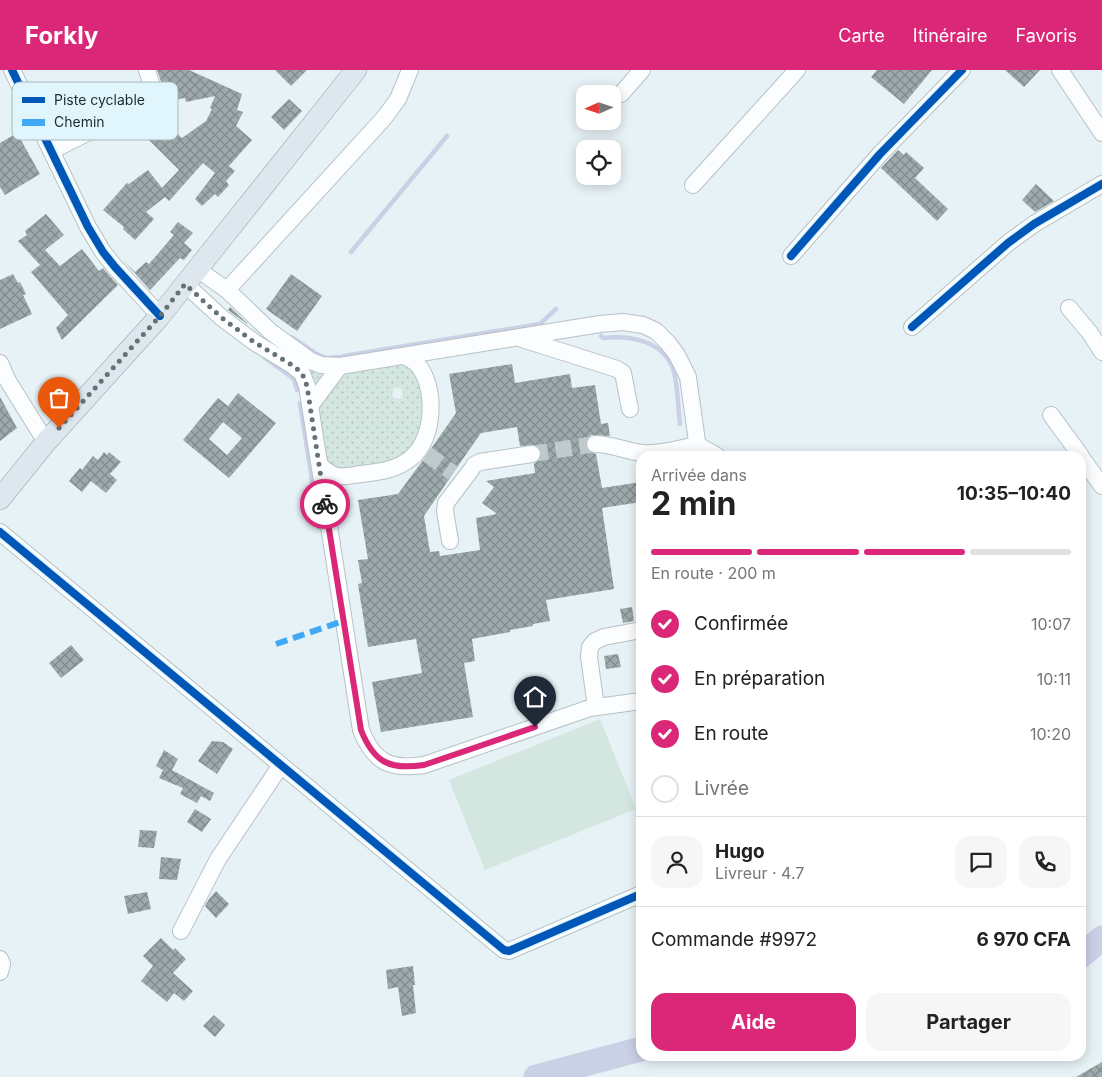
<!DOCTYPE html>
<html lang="fr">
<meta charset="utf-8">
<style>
:root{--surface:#fff;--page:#f6f6f6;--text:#222;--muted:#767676;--line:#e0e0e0;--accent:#db2777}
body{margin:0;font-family:Inter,sans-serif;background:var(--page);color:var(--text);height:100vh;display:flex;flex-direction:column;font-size:19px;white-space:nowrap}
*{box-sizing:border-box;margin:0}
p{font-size:16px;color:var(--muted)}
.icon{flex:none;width:28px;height:28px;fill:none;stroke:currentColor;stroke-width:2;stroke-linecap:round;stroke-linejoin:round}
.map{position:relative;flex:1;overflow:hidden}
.panel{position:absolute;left:636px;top:381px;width:450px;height:610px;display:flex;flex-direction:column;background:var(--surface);border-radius:15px;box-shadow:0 2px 12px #0003}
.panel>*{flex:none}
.needle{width:32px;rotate:267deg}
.buttons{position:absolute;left:576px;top:15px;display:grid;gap:10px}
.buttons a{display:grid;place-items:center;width:45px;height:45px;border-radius:10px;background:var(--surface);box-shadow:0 2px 12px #0003;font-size:25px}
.pin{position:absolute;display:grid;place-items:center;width:42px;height:42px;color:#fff;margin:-51px -21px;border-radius:50% 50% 50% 0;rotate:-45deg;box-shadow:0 0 5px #0007}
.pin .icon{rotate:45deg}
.courier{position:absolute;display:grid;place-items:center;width:50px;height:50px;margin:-25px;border:4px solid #db2777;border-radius:50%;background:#fff;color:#222;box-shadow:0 1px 6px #0007}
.headline em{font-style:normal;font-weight:700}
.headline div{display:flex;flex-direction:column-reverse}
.headline{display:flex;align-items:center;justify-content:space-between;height:85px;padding:0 15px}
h1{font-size:32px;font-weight:700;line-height:38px}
.bar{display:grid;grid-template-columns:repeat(4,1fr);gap:8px 5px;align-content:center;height:60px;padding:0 15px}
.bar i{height:6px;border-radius:4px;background:var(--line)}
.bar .selected{background:var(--accent)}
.bar p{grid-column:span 4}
.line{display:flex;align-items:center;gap:12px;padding:0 15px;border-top:1px solid var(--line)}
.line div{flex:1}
.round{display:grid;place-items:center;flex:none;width:52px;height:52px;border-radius:15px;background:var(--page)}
ol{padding:0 15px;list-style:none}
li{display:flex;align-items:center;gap:15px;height:55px}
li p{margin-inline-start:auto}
li .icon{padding:5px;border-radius:50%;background:var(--accent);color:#fff;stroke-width:4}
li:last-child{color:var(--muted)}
li i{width:28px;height:28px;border:2px solid var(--line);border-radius:50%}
.button{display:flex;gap:10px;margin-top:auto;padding:10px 15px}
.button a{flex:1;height:58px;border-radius:15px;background:var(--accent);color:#fff;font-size:20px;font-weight:700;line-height:58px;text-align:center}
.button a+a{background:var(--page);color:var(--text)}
header{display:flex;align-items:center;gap:30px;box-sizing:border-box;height:70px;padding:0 25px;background:var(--accent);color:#fff}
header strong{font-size:24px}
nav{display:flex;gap:28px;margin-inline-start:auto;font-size:18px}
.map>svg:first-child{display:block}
</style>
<header>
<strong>Forkly</strong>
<nav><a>Carte</a><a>Itinéraire</a><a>Favoris</a></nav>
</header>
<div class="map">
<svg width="1102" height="1007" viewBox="0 0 1102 1007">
<defs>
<pattern id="grass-dots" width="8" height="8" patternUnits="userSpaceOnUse" patternTransform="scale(1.25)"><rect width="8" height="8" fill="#d3e7e0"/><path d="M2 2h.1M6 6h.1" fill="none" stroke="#b5c6c0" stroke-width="1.8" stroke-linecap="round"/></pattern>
<pattern id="building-cross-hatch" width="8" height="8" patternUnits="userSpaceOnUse" patternTransform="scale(1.25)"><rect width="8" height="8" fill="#9da9ab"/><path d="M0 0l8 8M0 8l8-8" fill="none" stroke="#7f8a8c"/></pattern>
</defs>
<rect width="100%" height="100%" fill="#e7f2f6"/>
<g fill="url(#grass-dots)" fill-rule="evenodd">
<polygon points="268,269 326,303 316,320 268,271"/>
<path d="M393,293L409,295L421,312L424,360L400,392L335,399L326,391L317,343L319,333L342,303ZM397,317L401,319L403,322L402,328L398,329L394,328L392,324L393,319Z"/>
</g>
<polygon fill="#d3e7e0" points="600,649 636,739 485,800 449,710"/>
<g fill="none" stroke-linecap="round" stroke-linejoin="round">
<g stroke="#cad0e6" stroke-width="4.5">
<polyline points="351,182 447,66"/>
<path d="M601,266L603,268C631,265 665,271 674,302C678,319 678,337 680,354"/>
<polyline points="291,267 314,282"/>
<polyline points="317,284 326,288 341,287"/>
<polyline points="344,286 540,254 556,239"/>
<polyline points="265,288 294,309 297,320"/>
<polyline points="300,333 314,423"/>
<polyline points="315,426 319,457"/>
</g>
<g stroke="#cad0e6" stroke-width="25">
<polyline points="1081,886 1102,868"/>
<polyline points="536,1007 641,979"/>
</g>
</g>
<g fill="url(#building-cross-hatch)" fill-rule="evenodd">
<polygon points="157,0 189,0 242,24 237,40 243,42 236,56 252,70 229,96 235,101 226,111 229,115 218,127 215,124 202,136 195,129 215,103 203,93 169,131 165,127 146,142 154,149 135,170 123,159 124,157 103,140 127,113 129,114 148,100 162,118 179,100 132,53 141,43 155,42 182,68 206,51 212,39 210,38 215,26 186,32 185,28 150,34 156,30 162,22 160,23 162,14"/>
<polygon points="275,0 307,0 291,16"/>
<polygon points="877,0 932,0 904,34 871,7"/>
<polygon points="1005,0 1040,0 1024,17"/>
<polygon points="289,29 302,41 284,60 271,47"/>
<polygon points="17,63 40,104 5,125 0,117 0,73"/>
<polygon points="898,80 904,85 906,82 924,98 915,108 948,139 937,151 881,98"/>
<polygon points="1036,114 1054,131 1035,142 1022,130"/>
<polygon points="46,144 64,165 45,180 60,196 82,179 99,201 103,198 118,215 62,270 56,258 68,245 31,202 40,195 18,171 27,165 25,161"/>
<polygon points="178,152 193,163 184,173 192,180 184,190 180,188 150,220 123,190 135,202 146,192 149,194 174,165 170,162"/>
<polygon points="13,204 18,213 20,212 26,224 23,225 32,244 0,259 0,210"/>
<polygon points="291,204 322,226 297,261 266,239"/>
<polygon points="230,237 247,253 247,254 228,240"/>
<path d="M512,294L515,313L570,304L572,318L595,315L601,354L608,353L610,366L591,365L587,368L585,374L589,382L596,384L602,418L641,412V432L602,438L614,519L546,530L550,551L533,554V556L510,560V562L472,569L475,591L464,593L473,647L381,662L372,612L422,603L416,569L368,577L358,514L362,513L358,490L368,489L358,430L398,424L426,386L456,343L449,304ZM517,357L520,376L535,375L539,377L542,382L541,388L534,394L535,403L486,411L494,417L482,433L497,444L476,448L480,480L440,486L439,481L430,482L424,446L460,393L481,363Z"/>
<path d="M238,323L276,353L229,408L183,370L218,328L228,336ZM223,352L242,368L227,385L209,369Z"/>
<polygon points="0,327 17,358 0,371"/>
<polygon points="104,382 107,385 109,382 121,392 110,404 117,410 106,423 91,411 82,422 69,411 80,398 82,400 93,386 98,390"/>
<polygon points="632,537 634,551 623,553 620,539"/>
<polygon points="71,575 84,590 61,608 49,593"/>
<polygon points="618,584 621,597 606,599 604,586"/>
<polygon points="212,671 223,672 233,679 217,704 198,691"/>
<polygon points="164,680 178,689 172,700 214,723 210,731 201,726 197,733 180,724 183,718 159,708 163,700 156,696"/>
<polygon points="195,739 211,749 202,762 187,752"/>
<polygon points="140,760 157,761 154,778 138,777"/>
<polygon points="161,787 181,789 177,810 159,809"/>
<polygon points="216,821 229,834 216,848 205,836 209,829"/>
<polygon points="147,822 151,839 128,844 124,826"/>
<polygon points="161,868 173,880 175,878 186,889 173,903 193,921 184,931 174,923 167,932 141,911 153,896 143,886"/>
<polygon points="413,896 415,915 413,915 416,943 402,946 398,917 388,919 386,900"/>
<polygon points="214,945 225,955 215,967 203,956"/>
<polygon points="1102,992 1102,1007 1076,1007"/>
</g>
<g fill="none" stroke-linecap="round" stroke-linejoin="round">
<g stroke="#bfcace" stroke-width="16" stroke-dasharray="16 8" stroke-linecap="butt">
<polyline points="427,384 453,403"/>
<polyline points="532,384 595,374"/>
</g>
<defs>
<g id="minor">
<polyline points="12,0 88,157 103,182 115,197 160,246"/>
<polyline points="1060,0 1102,63"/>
<polyline points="621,24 642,0"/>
<polyline points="51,81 101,56 150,22 152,16 147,0"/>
<polyline points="693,115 797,0"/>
<polyline points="791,186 880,84 962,0"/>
<polyline points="197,199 227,220 271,262 311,291 321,295 340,296 600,254 623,252 643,255 656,261 668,273 677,285 688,307 699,386"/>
<path d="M185,214L222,248L254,272L292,295L302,303L307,316L361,660C374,693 391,700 424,695L590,638L641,631"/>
<polyline points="227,220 384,48 398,29 410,0"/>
<polyline points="1069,238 1090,263 1102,282"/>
<polyline points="912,257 1008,173 1034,154 1102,114"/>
<polyline points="522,269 617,299 623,303 630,339"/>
<polyline points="0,293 8,311 46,372"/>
<polyline points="310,336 340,296"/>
<polyline points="1051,345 1081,386"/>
<path d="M595,374C611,374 626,381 642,383C660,385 680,378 698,375L717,386"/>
<polyline points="1081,387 1102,416"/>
<path d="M320,395C334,410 343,407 361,404C379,402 397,400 411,388C435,369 437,316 417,294C413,290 408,288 404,286"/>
<polyline points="474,395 480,392 532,384"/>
<polyline points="0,462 504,880 509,881 641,824"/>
<polyline points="450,471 445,441 446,433 471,400"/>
<polyline points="596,637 589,587 590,577 595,571 604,567 641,560"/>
<polyline points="181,861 218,789 281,695"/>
<polyline points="0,889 2,894 0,902"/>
</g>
<polyline id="major" points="0,429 46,372 160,246 356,0"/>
</defs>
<use href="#minor" stroke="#b6c2c5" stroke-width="18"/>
<use href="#major" stroke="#97a9b6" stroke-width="22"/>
<use href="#minor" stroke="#fbfdfe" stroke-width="16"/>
<use href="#major" stroke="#dee7ee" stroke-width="21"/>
<polyline stroke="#3fa9f5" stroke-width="6" stroke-dasharray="12 6" stroke-linecap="butt" points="276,574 343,551"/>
<defs>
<g id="cycleway">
<polyline points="12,0 88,157 103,182 115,197 160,246"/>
<polyline points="791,186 880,84 962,0"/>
<polyline points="912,257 1008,173 1034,154 1102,114"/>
<polyline points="0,462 504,880 509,881 641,824"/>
</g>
</defs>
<use href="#cycleway" stroke="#e1f6fc" stroke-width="11"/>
<use href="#cycleway" stroke="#0057b8" stroke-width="8"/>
</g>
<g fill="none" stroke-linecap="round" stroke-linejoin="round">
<polyline stroke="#647175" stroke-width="5" stroke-dasharray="0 9" points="59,358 160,246 185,214 222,248 254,272 292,295 302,303 307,316 325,434"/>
<path stroke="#db2777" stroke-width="6" d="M325,434L361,660C374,693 390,700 424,695L535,657"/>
</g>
<rect x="12" y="12" width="166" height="58" rx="8" fill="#e1f6fc" stroke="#a6b9be" stroke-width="1"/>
<rect x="22" y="27" width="23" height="6" fill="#0057b8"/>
<rect x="22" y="49" width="23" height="7" fill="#3fa9f5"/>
<g font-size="14" fill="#1d2b2f">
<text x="54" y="35">Piste cyclable</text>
<text x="54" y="57">Chemin</text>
</g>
</svg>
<div class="buttons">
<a><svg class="needle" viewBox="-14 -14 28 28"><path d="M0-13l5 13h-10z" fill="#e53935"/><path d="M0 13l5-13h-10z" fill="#767676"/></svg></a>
<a><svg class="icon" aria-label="locate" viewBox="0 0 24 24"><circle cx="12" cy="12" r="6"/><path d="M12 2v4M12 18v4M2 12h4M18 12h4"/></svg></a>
</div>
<div class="pin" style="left:59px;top:358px;background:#ea580c"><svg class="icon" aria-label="bag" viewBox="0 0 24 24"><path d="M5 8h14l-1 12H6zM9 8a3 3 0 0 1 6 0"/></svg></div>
<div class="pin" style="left:535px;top:657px;background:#1f2937"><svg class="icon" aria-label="home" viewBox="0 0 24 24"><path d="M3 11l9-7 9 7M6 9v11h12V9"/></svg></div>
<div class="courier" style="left:325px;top:434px"><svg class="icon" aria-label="bike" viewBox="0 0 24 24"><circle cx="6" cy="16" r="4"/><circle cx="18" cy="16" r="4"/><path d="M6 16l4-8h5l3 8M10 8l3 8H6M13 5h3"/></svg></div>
<section class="panel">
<div class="headline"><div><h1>2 min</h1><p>Arrivée dans</p></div><em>10:35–10:40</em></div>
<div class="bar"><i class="selected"></i><i class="selected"></i><i class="selected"></i><i></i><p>En route · 200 m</p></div>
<ol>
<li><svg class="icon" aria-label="check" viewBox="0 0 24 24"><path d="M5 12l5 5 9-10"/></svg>Confirmée<p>10:07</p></li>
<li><svg class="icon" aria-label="check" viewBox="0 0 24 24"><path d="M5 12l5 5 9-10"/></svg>En préparation<p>10:11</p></li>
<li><svg class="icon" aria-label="check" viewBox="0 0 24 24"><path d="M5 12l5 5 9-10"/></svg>En route<p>10:20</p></li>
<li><i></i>Livrée</li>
</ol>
<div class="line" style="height:90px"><a class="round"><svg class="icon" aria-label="person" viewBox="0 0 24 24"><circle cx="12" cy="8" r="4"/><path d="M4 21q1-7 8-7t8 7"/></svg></a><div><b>Hugo</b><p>Livreur · 4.7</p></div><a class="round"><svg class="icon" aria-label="chat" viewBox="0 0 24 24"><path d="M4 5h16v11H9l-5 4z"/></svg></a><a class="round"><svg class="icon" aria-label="phone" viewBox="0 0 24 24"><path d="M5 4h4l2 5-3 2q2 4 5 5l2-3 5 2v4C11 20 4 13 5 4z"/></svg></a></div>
<div class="line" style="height:65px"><div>Commande #9972</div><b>6 970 CFA</b></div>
<div class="button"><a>Aide</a><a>Partager</a></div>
</section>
</div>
